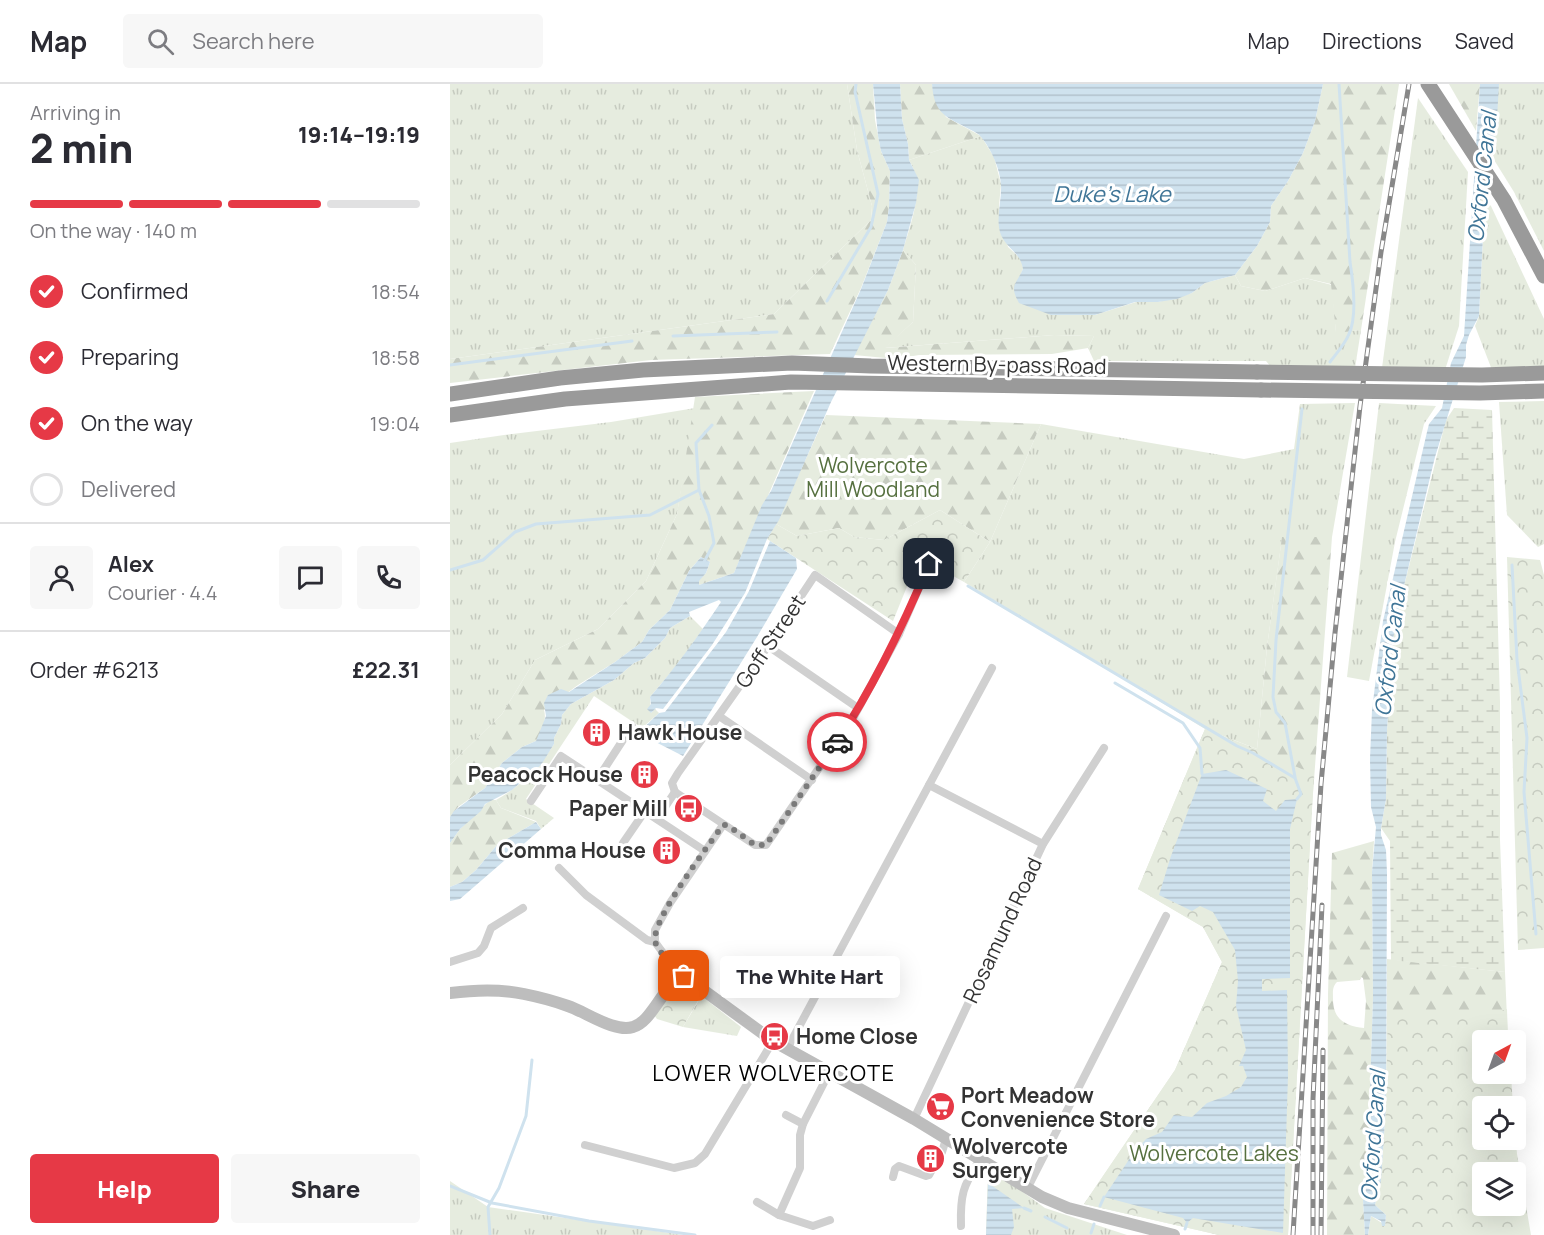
<!DOCTYPE html>
<meta charset="utf-8">
<style>
:root{--surface:#fff;--page:#f7f7f7;--text:#2b2b33;--muted:#7c7c81;--line:#e1e1e2;--accent:#e63946}
body{margin:0;font-family:Manrope,sans-serif;background:var(--page);color:var(--text);height:100vh;display:flex;flex-direction:column;font-size:22px;white-space:nowrap}
*{box-sizing:border-box;margin:0}
p{font-size:20px;color:var(--muted)}
.icon{flex:none;width:33px;height:33px;fill:none;stroke:currentColor;stroke-width:2;stroke-linecap:round;stroke-linejoin:round}
.map{position:relative;flex:1;overflow:hidden}
.drawer{display:flex;flex-direction:column;background:var(--surface);width:450px}
.drawer>*{flex:none}
.needle{width:39px;rotate:41deg}
.tools{position:absolute;left:1022px;top:946px;display:grid;gap:12px}
.tools a{display:grid;place-items:center;width:54px;height:54px;border-radius:6px;background:var(--surface);box-shadow:0 6px 24px #0002;font-size:30px}
.pin{position:absolute;display:grid;place-items:center;width:51px;height:51px;color:#fff;margin:-26px;border-radius:12px;box-shadow:0 3px 9px #0006}
.courier{position:absolute;display:grid;place-items:center;width:60px;height:60px;margin:-30px;border:4px solid #e63946;border-radius:50%;background:#fff;color:#222;box-shadow:0 2px 8px #0007}
.bubble{position:absolute;height:42px;border-radius:6px;background:var(--surface);box-shadow:0 6px 24px #0002;font-size:20px;font-weight:800;line-height:42px;text-align:center}
.overview em{font-style:normal;font-weight:800}
.overview div{display:flex;flex-direction:column-reverse}
.overview{display:flex;align-items:center;justify-content:space-between;height:102px;padding:0 30px}
h1{font-size:39px;font-weight:800;line-height:45px}
.bar{display:grid;grid-template-columns:repeat(4,1fr);gap:9px 6px;align-content:center;height:72px;padding:0 30px}
.bar i{height:8px;border-radius:4px;background:var(--line)}
.bar .on{background:var(--accent)}
.bar p{grid-column:span 4}
.line{display:flex;align-items:center;gap:15px;padding:0 30px;border-top:2px solid var(--line)}
.line div{flex:1}
.round{display:grid;place-items:center;flex:none;width:63px;height:63px;border-radius:6px;background:var(--page)}
ol{padding:0 30px;list-style:none}
li{display:flex;align-items:center;gap:18px;height:66px}
li p{margin-inline-start:auto}
li .icon{padding:6px;border-radius:50%;background:var(--accent);color:#fff;stroke-width:4}
li:last-child{color:var(--muted)}
li i{width:33px;height:33px;border:3px solid var(--line);border-radius:50%}
.action{display:flex;gap:12px;margin-top:auto;padding:12px 30px}
.action a{flex:1;height:69px;border-radius:6px;background:var(--accent);color:#fff;font-size:24px;font-weight:800;line-height:69px;text-align:center}
.action a+a{background:var(--page);color:var(--text)}
header{display:flex;align-items:center;gap:36px;box-sizing:border-box;height:84px;padding:0 30px;background:var(--surface);border-bottom:2px solid var(--line)}
header strong{font-size:28px}
nav{display:flex;gap:33px;margin-inline-start:auto;font-size:21px}
.search{width:420px;height:54px;background:var(--page);display:flex;align-items:center;gap:15px;box-sizing:border-box;padding:0 21px;border-radius:6px;color:var(--muted);font-size:22px}
main{display:flex;flex:1;min-height:0}
.map>svg:first-child{display:block}
</style>
<header>
<strong>Map</strong>
<div class="search"><svg class="icon" aria-label="search" viewBox="0 0 24 24"><circle cx="10" cy="10" r="6"/><path d="M15 15l6 6"/></svg>Search here</div>
<nav><a>Map</a><a>Directions</a><a>Saved</a></nav>
</header>
<main>
<section class="drawer">
<div class="overview"><div><h1>2 min</h1><p>Arriving in</p></div><em>19:14–19:19</em></div>
<div class="bar"><i class="on"></i><i class="on"></i><i class="on"></i><i></i><p>On the way · 140 m</p></div>
<ol>
<li><svg class="icon" aria-label="check" viewBox="0 0 24 24"><path d="M5 12l5 5 9-10"/></svg>Confirmed<p>18:54</p></li>
<li><svg class="icon" aria-label="check" viewBox="0 0 24 24"><path d="M5 12l5 5 9-10"/></svg>Preparing<p>18:58</p></li>
<li><svg class="icon" aria-label="check" viewBox="0 0 24 24"><path d="M5 12l5 5 9-10"/></svg>On the way<p>19:04</p></li>
<li><i></i>Delivered</li>
</ol>
<div class="line" style="height:108px"><a class="round"><svg class="icon" aria-label="person" viewBox="0 0 24 24"><circle cx="12" cy="8" r="4"/><path d="M4 21q1-7 8-7t8 7"/></svg></a><div><b>Alex</b><p>Courier · 4.4</p></div><a class="round"><svg class="icon" aria-label="chat" viewBox="0 0 24 24"><path d="M4 5h16v11H9l-5 4z"/></svg></a><a class="round"><svg class="icon" aria-label="phone" viewBox="0 0 24 24"><path d="M5 4h4l2 5-3 2q2 4 5 5l2-3 5 2v4C11 20 4 13 5 4z"/></svg></a></div>
<div class="line" style="height:78px"><div>Order #6213</div><b>£22.31</b></div>
<div class="action"><a>Help</a><a>Share</a></div>
</section>
<div class="map">
<svg width="1094" height="1151" viewBox="0 0 1094 1151">
<defs>
<pattern id="grass-tufts" width="24" height="20" patternUnits="userSpaceOnUse" patternTransform="scale(1.5)"><rect width="24" height="20" fill="#e6ecdf"/><path d="M3 7l-1-3M5 7V3M7 7l1-3M15 17l-1-3M17 17v-4M19 17l1-3" fill="none" stroke="#c6cbc0"/></pattern>
<pattern id="forest-firs" width="22" height="20" patternUnits="userSpaceOnUse" patternTransform="scale(1.5)"><rect width="22" height="20" fill="#e6ecdf"/><path d="M5 1l3.5 6h-7zM16 11l3.5 6h-7z" fill="#c6cbc0"/></pattern>
<pattern id="wetland-marsh" width="20" height="14" patternUnits="userSpaceOnUse" patternTransform="scale(1.5)"><rect width="20" height="14" fill="#e6ecdf"/><path d="M1 5h8M5 5V1M11 12h8M15 12V8" fill="none" stroke="#c6cbc0"/></pattern>
<pattern id="park-crowns" width="20" height="18" patternUnits="userSpaceOnUse" patternTransform="scale(1.5)"><rect width="20" height="18" fill="#e6ecdf"/><path d="M2 6a3 3 0 1 1 6 0M12 15a3 3 0 1 1 6 0" fill="none" stroke="#c6cbc0"/></pattern>
<pattern id="water-rules" width="6" height="5" patternUnits="userSpaceOnUse" patternTransform="scale(1.5)"><rect width="6" height="5" fill="#cfe2ee"/><path d="M0 2.5h6" fill="none" stroke="#b2c2cd"/></pattern>
</defs>
<rect width="100%" height="100%" fill="#fff"/>
<g fill="url(#grass-tufts)">
<polygon points="0,0 397,0 407,66 422,122 421,136 324,230 0,275"/>
<polygon points="1049,0 1094,0 1094,167 1064,108 1036,63 1041,58"/>
<polygon points="968,14 1018,88 1009,242 995,286 932,284"/>
<path d="M531,52L544,73L551,100L549,122L558,163L572,176L573,185L570,192L625,230L645,231L686,218H708L742,209L755,199L785,191L791,202L815,207L855,194L882,201L886,248L911,246L905,284L821,283L816,277H644L638,264L644,252L604,251L434,264L463,238L466,181L453,166C461,138 476,103 459,76Z"/>
<polygon points="1030,111 1041,122 1094,235 1094,284 1042,286 1025,242 1029,232 1034,132 1030,128"/>
<polygon points="1094,317 1094,460 1088,463 1057,431 1049,318"/>
<polygon points="905,319 882,453 832,454 817,563 807,665 755,645 514,498 540,458 591,340 794,375 844,365 850,320"/>
<polygon points="929,319 986,322 974,340 945,458 919,597 897,593"/>
<polygon points="245,324 227,430 196,497 148,545 85,576 52,630 0,681 0,359 54,351 161,338"/>
<path d="M240,532L253,545L228,580L200,613L201,629L205,625L209,629L192,644L144,612L76,715L104,734L91,745L86,737L51,724L46,716C71,702 89,684 104,660V654L111,640L112,631L121,620L164,596L184,579L195,574L215,554L220,544Z"/>
<polygon points="249,910 291,943 287,952 233,943 249,916 246,914"/>
<polygon points="538,1083 595,1124 677,1151 536,1151"/>
<polygon points="0,1097 38,1123 234,1151 0,1151"/>
</g>
<g fill="url(#forest-firs)" fill-rule="evenodd">
<polygon points="397,0 423,0 425,36 431,67 440,87 439,123 437,138 411,204 380,270 201,276 0,299 0,275 324,230 421,136 422,122 407,66"/>
<polygon points="450,0 482,0 483,6 496,33 531,52 459,76 458,60 452,35"/>
<polygon points="873,0 949,0 911,246 886,249 881,200 855,194 815,207 791,202 785,191 807,162 820,138 821,122 838,97 853,69 865,37"/>
<polygon points="999,0 1030,0 1026,47"/>
<polygon points="453,166 466,181 463,238 435,264 604,251 644,252 638,264 602,270 469,271 446,275 404,271 438,206"/>
<path d="M364,307L284,489L249,501L248,497L256,489L260,478L251,473L239,487L220,526L199,546L192,558L165,578L128,601L94,626C97,636 92,648 86,657L72,663L52,679L35,704L8,723L0,733V681L52,630L85,576L148,545L196,497L227,430L245,313Z"/>
<polygon points="376,331 591,340 540,458 490,426 434,456 404,453 389,444 347,452 326,440"/>
<polygon points="832,453 882,453 862,723 838,1151 769,1151 634,1120 725,986 772,878 753,843 688,805 755,645 807,665 817,563"/>
<polygon points="40,716 46,716 51,724 86,738 47,761 26,786 12,798 0,803 0,759 10,745"/>
<path d="M924,757L922,788L923,914L918,1068L913,1116L915,1151H877L878,910L882,769ZM911,893L913,894L916,917L914,944C896,942 883,936 883,915C883,908 882,903 887,898L910,896Z"/>
<polygon points="937,875 1055,888 1058,957 1032,957 931,1097 936,1021"/>
</g>
<polygon fill="url(#wetland-marsh)" points="1004,324 1042,326 1050,618 1050,756 1055,888 941,876 940,757 931,744 936,715 937,646 943,555 953,506 996,336"/>
<g fill="url(#park-crowns)" fill-rule="evenodd">
<polygon points="490,426 540,458 514,498 469,473 443,537 317,455 326,440 347,452 389,444 404,453 434,456"/>
<polygon points="1057,473 1090,476 1094,491 1094,864 1068,866"/>
<polygon points="755,645 864,690 838,1151 769,1151 634,1120 725,986 772,878 753,843 688,805"/>
<path d="M234,906L249,910L246,914L249,915L233,943L207,935L204,931C213,920 219,909 234,906Z"/>
<path d="M1057,925L1058,957H1032V990H1061L1063,1023H1032V1056H1065V1047L1067,1070L1081,1151H918L921,1132L935,1141L936,1131L925,1121C939,1059 936,994 938,930L1040,931ZM1032,1089H1065V1122H1032Z"/>
</g>
<g fill="url(#water-rules)">
<path d="M423,0H450L452,35L458,60L459,76L469,96L466,119L453,166L438,206L381,318L329,436L317,455L295,509L262,561L213,625L206,624L201,629L197,625L201,620L200,613C226,583 249,551 271,518L269,516L239,528L240,532L220,544L215,554L195,574L184,579L164,596L121,620L112,631L111,640L104,654V660L91,681L62,706L35,720L31,727L10,745L0,759V733L4,727L35,704L52,679L72,663L86,657L96,632L94,619L98,611L111,605L119,608L165,578L192,558L199,546L220,526L239,487L251,473L260,478L256,489L249,497V501L284,489L312,421L321,407L411,205L437,138L439,123L440,87L431,67L428,52Z"/>
<path d="M482,0H873L865,37L853,69L838,97L821,122L820,138L807,162L785,191L755,199L742,209L727,215L708,218H685L645,231H601L569,219C559,201 566,201 573,185C570,168 558,166 551,151C545,136 552,117 551,101C550,85 542,67 532,54C529,50 525,48 521,46C497,33 484,31 482,0Z"/>
<polygon points="1030,0 1049,0 1046,51 1036,63 1030,128 1034,132 1029,232 1019,251 1016,261 1016,273 985,373 953,506 943,555 937,646 936,715 931,744 931,751 936,766 937,789 936,1021 931,1097 925,1121 936,1131 935,1142 932,1142 931,1137 921,1132 918,1151 915,1151 913,1116 918,1068 923,914 922,788 926,743 921,723 920,675 922,626 933,537 977,348 979,340 992,324 1001,279 1014,252"/>
<polygon points="320,457 346,474 347,485 307,553 233,672 188,649 209,629 215,628 276,548 299,507"/>
<polygon points="776,686 817,705 813,717 826,727 835,716 847,715 840,745 840,894 812,895 812,907 837,906 838,992 833,1149 743,1134 737,1139 733,1134 654,1113 682,1071 696,1055 712,1048 724,1031 742,1033 757,1019 776,1012 791,1003 797,993 793,982 789,982 796,966 786,922 788,897 785,866 763,828 750,822 742,827 709,811 721,772 752,690"/>
<polygon points="86,738 91,745 10,815 0,817 0,803 12,798 26,786 47,761"/>
<polygon points="538,1099 574,1124 562,1125 564,1143 561,1151 536,1151"/>
</g>
<g fill="none" stroke-linecap="round" stroke-linejoin="round">
<g stroke="#cfe2ee" stroke-width="3">
<polyline points="377,217 421,143 428,110 405,8 406,0"/>
<polyline points="223,252 327,248"/>
<path d="M880,278C886,270 895,260 899,250C907,233 903,197 900,178L889,0"/>
<polyline points="0,281 182,257"/>
<polyline points="254,478 264,459 259,432 249,406 246,359 262,341"/>
<polyline points="1062,481 1067,576 1077,654 1074,708 1086,850"/>
<polyline points="0,486 33,476 65,448 86,440 200,431 249,406"/>
<polyline points="518,502 787,662 803,669 845,694 851,710 847,715"/>
<polyline points="665,599 733,639 750,664 752,690"/>
<polyline points="845,693 835,639 826,628 823,613 826,556 852,325"/>
<polyline points="0,1102 42,1119 139,1137 245,1151"/>
<polyline points="650,1122 654,1113"/>
<polyline points="574,1124 581,1127"/>
<polyline points="595,1133 617,1144"/>
<polyline points="735,1145 737,1139"/>
<polyline points="641,1149 644,1140"/>
<polyline points="40,1151 38,1123 49,1104 76,1032 82,976"/>
</g>
<g stroke="#d0d0d0" stroke-width="8">
<polyline points="318,562 408,624"/>
<polyline points="269,632 362,696"/>
<polyline points="147,696 182,642"/>
<polyline points="479,701 593,760"/>
<polyline points="225,708 305,761 316,761 402,636 449,550 479,481"/>
<polyline points="225,708 222,699 228,689 318,562 365,491 449,550"/>
<polyline points="81,717 111,672 255,767"/>
<polyline points="207,735 225,708"/>
<polyline points="173,759 195,727"/>
<polyline points="109,784 136,811 197,856 205,858 216,873 234,892"/>
<polyline points="205,858 205,846 220,819 273,741"/>
<polyline points="0,878 28,869 34,862 41,844 73,824"/>
<polyline points="337,965 542,584"/>
<polyline points="379,989 353,1040 350,1051 350,1084 329,1131 363,1142 380,1136"/>
<polyline points="336,1031 353,1040"/>
<polyline points="464,1035 593,760 654,664"/>
<polyline points="135,1061 224,1084 245,1079 255,1070 323,957"/>
<polyline points="443,1093 445,1085 449,1082 476,1092 479,1091 492,1068 496,1055"/>
<polyline points="577,1105 716,832"/>
<polyline points="307,1118 329,1131"/>
<path d="M511,1142C510,1111 513,1102 529,1077"/>
</g>
<path stroke="#bdbdbd" stroke-width="12" d="M0,909C23,906 51,905 74,910C89,913 104,917 118,922C136,928 165,949 183,943C202,938 212,902 234,892L323,957L464,1035L592,1113L618,1124L724,1151"/>
<g stroke="#9a9a9a" stroke-width="15">
<polyline points="978,0 1054,116 1094,192"/>
<polyline points="0,310 110,294 193,286 342,279 421,282 807,288"/>
<polyline points="0,331 115,315 341,298 811,306"/>
</g>
<defs>
<g id="rail">
<polyline points="843,1151 871,700 885,549 910,322 931,168 959,0"/>
<polyline points="863,1151 863,1015 872,821"/>
<polyline points="871,1151 873,966"/>
</g>
</defs>
<use href="#rail" stroke="#888" stroke-width="5"/>
<use href="#rail" stroke="#fff" stroke-width="3" stroke-dasharray="9" stroke-linecap="butt"/>
<g stroke="#9a9a9a" stroke-width="15">
<polyline points="807,288 1032,291 1094,289"/>
<polyline points="811,306 1030,309 1094,307"/>
</g>
</g>
<g fill="none" stroke-linecap="round" stroke-linejoin="round">
<path stroke="#7a7a7a" stroke-width="6" stroke-dasharray="0 10.8" d="M234,892C226,882 208,870 205,857C202,835 259,761 273,741H277L305,761H316L387,658"/>
<path stroke="#e63946" stroke-width="8" d="M387,658C424,602 453,542 479,480"/>
</g>
<defs>
<symbol id="building-disc" viewBox="-11 -11 22 22"><circle r="9.5" fill="#e63946" stroke="#fff"/><path d="M-4-6H4V6H1V3H-1V6H-4ZM-2.5-4.3h1.7v1.8h-1.7ZM.8-4.3h1.7v1.8H.8ZM-2.5-1h1.7V.8h-1.7ZM.8-1h1.7V.8H.8Z" fill="#fff"/></symbol>
<symbol id="bus-disc" viewBox="-11 -11 22 22"><circle r="9.5" fill="#e63946" stroke="#fff"/><path d="M-5-6H5V4H4V6H2V4H-2V6H-4V4H-5ZM-3.5-4V0h7V-4ZM-3.5 1.2v1.5H-2V1.2ZM2 1.2v1.5H3.5V1.2Z" fill="#fff"/></symbol>
<symbol id="supermarket-disc" viewBox="-11 -11 22 22"><circle r="9.5" fill="#e63946" stroke="#fff"/><path d="M-6-5.5h2.5l.6 2H6L4.5 2H-2.5L-4.4-4H-6ZM-1.5 3.2a1.3 1.3 0 1 0 .1 0ZM3 3.2a1.3 1.3 0 1 0 .1 0Z" fill="#fff"/></symbol>
</defs>
<g fill-rule="evenodd">
<use href="#building-disc" x="130" y="632" width="33" height="33"/>
<use href="#building-disc" x="178" y="674" width="33" height="33"/>
<use href="#bus-disc" x="222" y="708" width="33" height="33"/>
<use href="#building-disc" x="200" y="750" width="33" height="33"/>
<use href="#bus-disc" x="308" y="936" width="33" height="33"/>
<use href="#supermarket-disc" x="474" y="1006" width="33" height="33"/>
<use href="#building-disc" x="464" y="1058" width="33" height="33"/>
</g>
<g text-anchor="middle" dominant-baseline="central" stroke-width="6" stroke-linejoin="round" paint-order="stroke">
<g font-size="21" fill="#333" stroke="#fff">
<text transform="translate(547 280) rotate(1)">Western By-pass Road</text>
<text transform="translate(320 557) rotate(-56)">Goff Street</text>
<text transform="translate(552 846) rotate(-65)">Rosamund Road</text>
</g>
<g font-size="21" fill="#56703f" stroke="#fff">
<text x="423" y="381">Wolvercote<tspan x="423" dy="24">Mill Woodland</tspan></text>
<text x="764" y="1069">Wolvercote Lakes</text>
</g>
<g font-size="21" font-weight="bold" fill="#333" stroke="#fff" text-anchor="start">
<text x="168" y="648">Hawk House</text>
<text x="173" y="690" text-anchor="end">Peacock House</text>
<text x="218" y="724" text-anchor="end">Paper Mill</text>
<text x="196" y="766" text-anchor="end">Comma House</text>
<text x="346" y="952">Home Close</text>
<text x="511" y="1011">Port Meadow<tspan x="511" dy="24">Convenience Store</tspan></text>
<text x="502" y="1062">Wolvercote<tspan x="502" dy="24">Surgery</tspan></text>
</g>
<g font-size="22" font-style="italic" fill="#3f7597" stroke="#fff">
<text transform="translate(1032 93) rotate(-84)">Oxford Canal</text>
<text x="662" y="110">Duke's Lake</text>
<text transform="translate(940 567) rotate(-83)">Oxford Canal</text>
<text transform="translate(923 1052) rotate(-86)">Oxford Canal</text>
</g>
<g font-size="22" letter-spacing="1.5" fill="#000" stroke="#fff">
<text x="324" y="989">LOWER WOLVERCOTE</text>
</g>
</g>
</svg>
<div class="tools">
<a><svg class="needle" viewBox="-14 -14 28 28"><path d="M0-13l5 13h-10z" fill="#e53935"/><path d="M0 13l5-13h-10z" fill="#7c7c81"/></svg></a>
<a><svg class="icon" aria-label="locate" viewBox="0 0 24 24"><circle cx="12" cy="12" r="6"/><path d="M12 2v4M12 18v4M2 12h4M18 12h4"/></svg></a>
<a><svg class="icon" aria-label="layers" viewBox="0 0 24 24"><path d="M12 4l9 5-9 5-9-5zM3 14l9 5 9-5"/></svg></a>
</div>
<div class="pin" style="left:234px;top:892px;background:#ea580c"><svg class="icon" aria-label="bag" viewBox="0 0 24 24"><path d="M5 8h14l-1 12H6zM9 8a3 3 0 0 1 6 0"/></svg></div>
<div class="pin" style="left:479px;top:480px;background:#1f2937"><svg class="icon" aria-label="home" viewBox="0 0 24 24"><path d="M3 11l9-7 9 7M6 9v11h12V9"/></svg></div>
<div class="courier" style="left:387px;top:658px"><svg class="icon" aria-label="car" viewBox="0 0 24 24"><path d="M5 17H2v-5l4-1 3-4h7l3 4 3 1v5h-3M9 17h6M6 11h13"/><circle cx="7" cy="17" r="2"/><circle cx="17" cy="17" r="2"/></svg></div>
<div class="bubble" style="left:270px;top:872px;width:180px">The White Hart</div>
</div>
</main>
